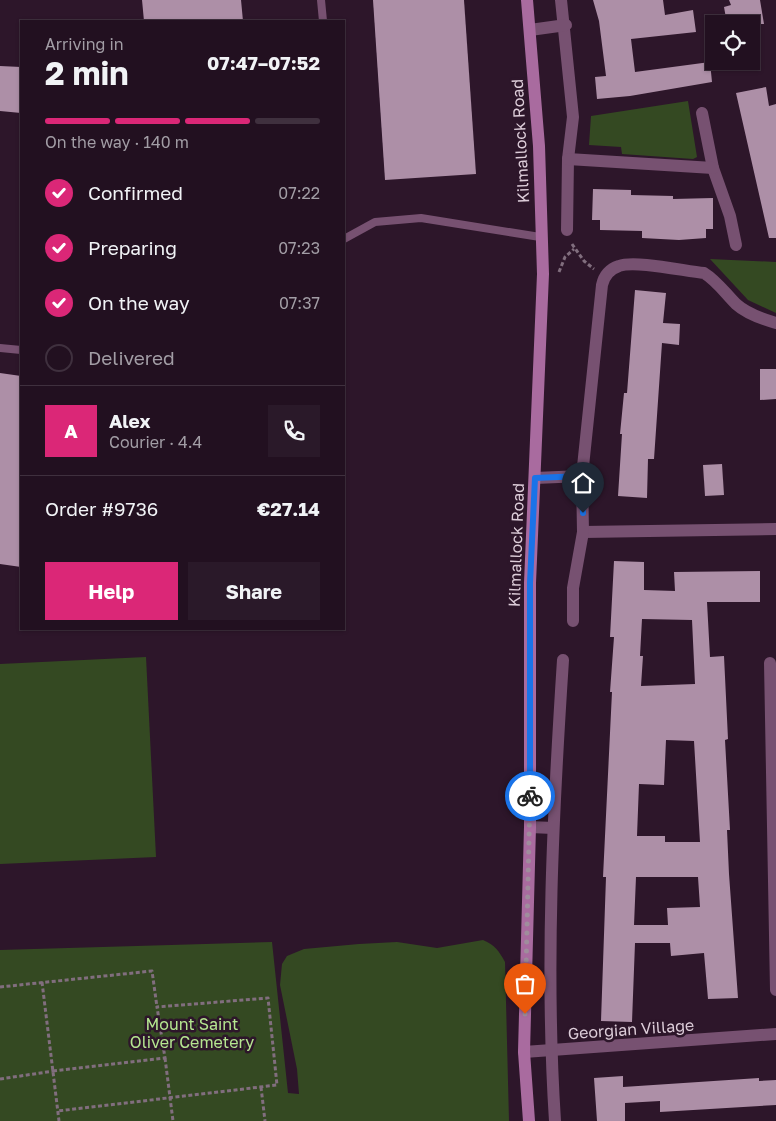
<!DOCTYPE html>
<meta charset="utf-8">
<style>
:root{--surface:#221020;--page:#2a1929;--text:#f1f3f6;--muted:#a29da5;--line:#3f303e;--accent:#db2777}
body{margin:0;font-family:"Golos Text",sans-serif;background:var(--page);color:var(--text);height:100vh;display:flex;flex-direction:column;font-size:19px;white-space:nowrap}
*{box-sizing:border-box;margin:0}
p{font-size:16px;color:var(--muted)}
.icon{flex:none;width:28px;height:28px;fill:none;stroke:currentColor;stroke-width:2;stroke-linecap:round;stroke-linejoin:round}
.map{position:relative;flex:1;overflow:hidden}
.drawer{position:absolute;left:20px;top:20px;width:325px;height:610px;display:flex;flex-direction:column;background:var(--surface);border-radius:0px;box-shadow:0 1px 4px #0004,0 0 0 1px var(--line)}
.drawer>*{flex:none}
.controls{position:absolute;left:705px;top:15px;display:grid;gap:10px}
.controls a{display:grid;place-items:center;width:55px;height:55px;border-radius:0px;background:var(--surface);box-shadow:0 1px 4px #0004,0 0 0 1px var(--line);font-size:25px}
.pin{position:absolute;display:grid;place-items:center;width:42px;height:42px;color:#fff;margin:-51px -21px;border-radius:50% 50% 50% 0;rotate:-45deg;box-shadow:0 0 5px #0007}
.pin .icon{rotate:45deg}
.courier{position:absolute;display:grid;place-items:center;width:50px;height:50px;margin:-25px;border:4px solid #1a73e8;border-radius:50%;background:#fff;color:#222;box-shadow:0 1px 6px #0007}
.summary em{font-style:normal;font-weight:700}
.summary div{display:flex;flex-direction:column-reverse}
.summary{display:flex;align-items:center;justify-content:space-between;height:85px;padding:0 25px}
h1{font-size:32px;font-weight:700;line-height:38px}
.bar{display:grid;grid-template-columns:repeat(4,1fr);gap:8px 5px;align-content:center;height:60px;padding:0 25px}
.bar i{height:6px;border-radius:4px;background:var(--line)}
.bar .selected{background:var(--accent)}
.bar p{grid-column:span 4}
.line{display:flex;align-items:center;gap:12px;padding:0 25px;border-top:1px solid var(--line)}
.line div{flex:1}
.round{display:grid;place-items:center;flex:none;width:52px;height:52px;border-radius:0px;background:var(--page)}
ol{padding:0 25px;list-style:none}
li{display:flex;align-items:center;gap:15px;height:55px}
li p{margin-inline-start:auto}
li .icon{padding:5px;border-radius:50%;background:var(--accent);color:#fff;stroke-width:4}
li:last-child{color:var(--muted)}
li i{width:28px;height:28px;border:2px solid var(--line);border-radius:50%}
.primary-button{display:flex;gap:10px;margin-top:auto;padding:10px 25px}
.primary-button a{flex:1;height:58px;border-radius:0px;background:var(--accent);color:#fff;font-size:20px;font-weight:700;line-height:58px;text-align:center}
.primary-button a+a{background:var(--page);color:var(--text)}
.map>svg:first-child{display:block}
</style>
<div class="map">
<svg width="776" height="1121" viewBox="0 0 776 1121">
<rect width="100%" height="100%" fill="#2d162a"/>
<g fill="#344922">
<polygon points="688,101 697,157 693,159 622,154 621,147 589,145 591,116"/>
<polygon points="710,259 776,262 776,313 748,300"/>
<polygon points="146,657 156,857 0,864 0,664"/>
<path d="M483,940C495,945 499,951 505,962L509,1121H0V950L272,942L288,1093L299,1094L297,1069L280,985L282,964L287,956L304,949L359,944L397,942L437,948Z"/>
</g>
<g fill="#ad8fa7" fill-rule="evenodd">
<polygon points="142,0 241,0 243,21 144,21"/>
<polygon points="373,0 464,0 476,174 385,180"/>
<polygon points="593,0 663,0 665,15 693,10 696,32 631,39 635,72 710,62 712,82 630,96 597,99 595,77 606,76 599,21"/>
<polygon points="729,0 760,0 764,24 727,24 724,7 731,5"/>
<polygon points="0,66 21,67 21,113 0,111"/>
<polygon points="766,87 769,106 776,104 776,238 769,238 736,93"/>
<polygon points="593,189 631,190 631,195 673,196 673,199 713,198 713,229 706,229 706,238 679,240 642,238 642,231 600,230 600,220 592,220"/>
<polygon points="635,290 666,293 663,323 680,324 679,345 662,343 654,459 648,459 647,498 618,496 622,434 620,434 624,393 627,393"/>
<polygon points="760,369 776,369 776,399 760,400"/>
<polygon points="0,373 21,376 21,567 0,564"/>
<polygon points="722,464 724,495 705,496 703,465"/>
<path d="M614,561L644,562V590L675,591L674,572L760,571V602H707L710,657L724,656L728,739L725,740L730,830H727L729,874L738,998L708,999L704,953L671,956L670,943H635L632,1022L601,1021L606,877H603L612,692H610L614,637H610ZM642,619L692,620L695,684L641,686L643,656H640ZM666,740L694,741L700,842H665V836H637L639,784L664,785ZM636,877H698L700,907L667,908L668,925H634Z"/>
<polygon points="623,1076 623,1087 759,1078 759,1081 776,1080 776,1105 660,1112 660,1101 625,1103 625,1121 597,1121 594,1078"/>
</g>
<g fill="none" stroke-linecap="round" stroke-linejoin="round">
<g stroke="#816e7e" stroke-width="3" stroke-dasharray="4 2.5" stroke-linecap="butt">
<polyline points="572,244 584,261 594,269"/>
<polyline points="559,272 565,257 574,249"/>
<polyline points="42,982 59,1121"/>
<polyline points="0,987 152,971 157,1007"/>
<polyline points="165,1058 173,1121"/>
<polyline points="53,1071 165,1058 157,1007 268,998 277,1085 58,1111"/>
<polyline points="0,1079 54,1071"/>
<polyline points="261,1087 265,1121"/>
</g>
<g stroke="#775171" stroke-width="8">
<polyline points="321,0 323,21"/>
<polyline points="344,239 375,222 421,218 540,237"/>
<polyline points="0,348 21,350"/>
</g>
<g stroke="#775171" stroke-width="12">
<polyline points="561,0 573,117 568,159 567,230"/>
<polyline points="530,30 566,25"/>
<polyline points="702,113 713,168 730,216 736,245"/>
<polyline points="568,159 713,168"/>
<path d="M535,478L582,476L602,285C604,276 610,269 619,266C635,260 684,271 704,273C717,281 725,293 736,304C747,314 762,319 776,323"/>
<polyline points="583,532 776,529"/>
<polyline points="573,621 573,588 583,532 582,476"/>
<polyline points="770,663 776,990"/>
<polyline points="530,827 553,828"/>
<polyline points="524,1052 776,1034"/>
<path d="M555,1121C545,968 553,813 563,660"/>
</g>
<polyline stroke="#a96b9f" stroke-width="12" points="527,0 539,146 543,274 530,583 530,827 524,1052 529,1121"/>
</g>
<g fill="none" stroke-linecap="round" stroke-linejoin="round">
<polyline stroke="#9f8d9c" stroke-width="5" stroke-dasharray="0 9" points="525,1014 530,796"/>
<polyline stroke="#1a73e8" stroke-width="6" points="530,796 530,583 535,478 582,476 583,513"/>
</g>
<g text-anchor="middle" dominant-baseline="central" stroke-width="5" stroke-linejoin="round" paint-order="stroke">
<g font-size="16" fill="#ddcdd9" stroke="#2d162a">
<text transform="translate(520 141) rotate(-93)">Kilmallock Road</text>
<text transform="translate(516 545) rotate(-88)">Kilmallock Road</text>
<text transform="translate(631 1029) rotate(-4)">Georgian Village</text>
</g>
<g font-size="16" fill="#b5e690" stroke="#2d162a">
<text x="192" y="1024">Mount Saint<tspan x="192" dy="18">Oliver Cemetery</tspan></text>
</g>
</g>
</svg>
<div class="controls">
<a><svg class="icon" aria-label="locate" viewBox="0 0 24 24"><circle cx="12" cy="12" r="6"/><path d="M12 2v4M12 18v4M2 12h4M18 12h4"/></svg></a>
</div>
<div class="pin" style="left:525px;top:1014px;background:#ea580c"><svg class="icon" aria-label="bag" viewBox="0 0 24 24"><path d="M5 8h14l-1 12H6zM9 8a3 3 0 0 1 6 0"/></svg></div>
<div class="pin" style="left:583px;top:513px;background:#1f2937"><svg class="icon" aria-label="home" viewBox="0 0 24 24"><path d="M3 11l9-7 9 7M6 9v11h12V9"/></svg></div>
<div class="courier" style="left:530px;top:796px"><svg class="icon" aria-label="bike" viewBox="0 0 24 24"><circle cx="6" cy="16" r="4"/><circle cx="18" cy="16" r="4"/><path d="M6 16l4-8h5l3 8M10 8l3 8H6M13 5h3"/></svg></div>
<section class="drawer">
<div class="summary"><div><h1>2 min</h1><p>Arriving in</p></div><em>07:47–07:52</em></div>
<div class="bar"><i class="selected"></i><i class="selected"></i><i class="selected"></i><i></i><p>On the way · 140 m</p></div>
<ol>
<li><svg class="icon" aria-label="check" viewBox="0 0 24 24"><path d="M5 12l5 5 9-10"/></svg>Confirmed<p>07:22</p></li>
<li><svg class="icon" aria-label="check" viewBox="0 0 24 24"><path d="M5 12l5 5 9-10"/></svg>Preparing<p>07:23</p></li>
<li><svg class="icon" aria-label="check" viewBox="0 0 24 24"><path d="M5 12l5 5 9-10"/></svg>On the way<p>07:37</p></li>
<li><i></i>Delivered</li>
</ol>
<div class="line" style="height:90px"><b class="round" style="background:var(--accent);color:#fff">A</b><div><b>Alex</b><p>Courier · 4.4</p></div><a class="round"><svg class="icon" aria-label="phone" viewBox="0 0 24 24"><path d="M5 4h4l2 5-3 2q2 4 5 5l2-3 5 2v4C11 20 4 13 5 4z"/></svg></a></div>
<div class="line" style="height:65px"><div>Order #9736</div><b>€27.14</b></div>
<div class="primary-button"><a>Help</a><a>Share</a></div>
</section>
</div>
